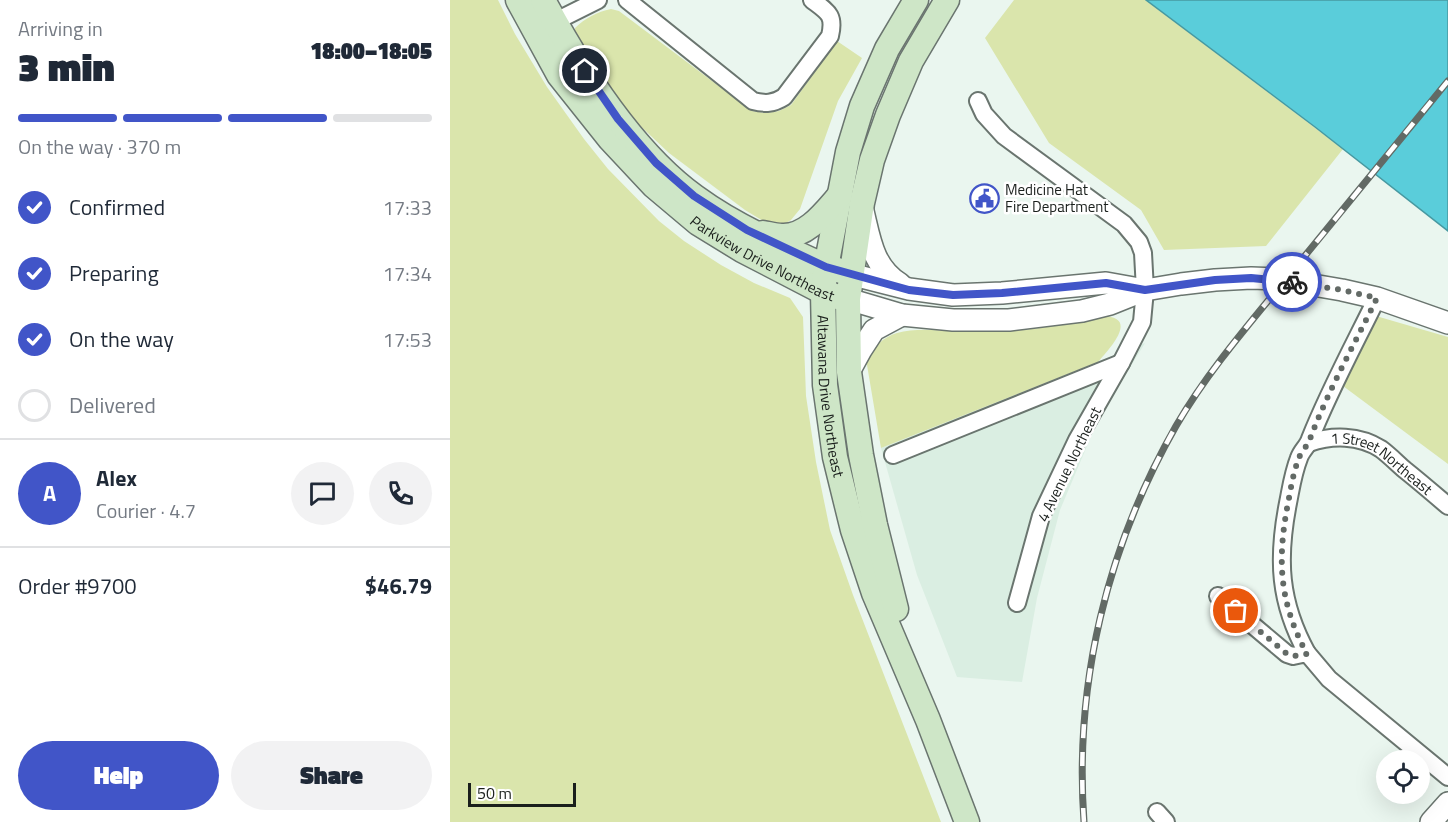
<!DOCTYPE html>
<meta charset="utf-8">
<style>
:root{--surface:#fff;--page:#f2f2f3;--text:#1f2937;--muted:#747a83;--line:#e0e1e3;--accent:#4155c8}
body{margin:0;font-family:"Titillium Web",sans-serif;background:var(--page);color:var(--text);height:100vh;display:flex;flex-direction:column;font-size:22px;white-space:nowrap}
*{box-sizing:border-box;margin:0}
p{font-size:20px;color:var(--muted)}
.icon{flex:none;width:33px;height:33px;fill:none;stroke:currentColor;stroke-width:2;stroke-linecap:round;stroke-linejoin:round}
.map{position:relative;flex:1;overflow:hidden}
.sheet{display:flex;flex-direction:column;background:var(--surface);width:450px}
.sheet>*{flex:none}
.controls{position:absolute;left:926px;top:750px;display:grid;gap:12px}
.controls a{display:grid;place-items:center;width:54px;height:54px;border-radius:50%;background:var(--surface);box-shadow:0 6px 24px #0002;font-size:30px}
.scale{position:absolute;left:18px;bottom:15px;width:108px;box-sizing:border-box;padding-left:6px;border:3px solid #1a1f1c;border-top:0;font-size:16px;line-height:21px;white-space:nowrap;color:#1a1f1c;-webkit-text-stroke:4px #fff;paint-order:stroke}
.pin{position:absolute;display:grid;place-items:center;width:51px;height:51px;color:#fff;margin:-26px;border:3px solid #fff;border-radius:50%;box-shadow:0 2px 6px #0007}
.courier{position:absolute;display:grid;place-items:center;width:60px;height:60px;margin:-30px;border:4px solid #4155c8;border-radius:50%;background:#fff;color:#222;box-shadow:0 2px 8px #0007}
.overview em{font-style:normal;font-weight:800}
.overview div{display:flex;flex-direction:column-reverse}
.overview{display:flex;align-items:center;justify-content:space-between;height:102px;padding:0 18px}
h1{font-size:39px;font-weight:800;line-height:45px}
.bar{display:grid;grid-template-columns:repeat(4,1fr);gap:9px 6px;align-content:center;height:72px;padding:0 18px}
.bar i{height:8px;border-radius:4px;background:var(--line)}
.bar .on{background:var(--accent)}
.bar p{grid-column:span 4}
.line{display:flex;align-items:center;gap:15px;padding:0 18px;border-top:2px solid var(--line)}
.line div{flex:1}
.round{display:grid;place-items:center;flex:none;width:63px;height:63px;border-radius:32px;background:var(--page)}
ol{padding:0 18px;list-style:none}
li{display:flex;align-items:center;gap:18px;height:66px}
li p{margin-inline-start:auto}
li .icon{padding:6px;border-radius:50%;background:var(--accent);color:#fff;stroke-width:4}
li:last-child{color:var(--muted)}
li i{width:33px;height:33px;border:3px solid var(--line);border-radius:50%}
.action{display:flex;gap:12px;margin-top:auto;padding:12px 18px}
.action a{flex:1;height:69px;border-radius:36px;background:var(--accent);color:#fff;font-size:24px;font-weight:800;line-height:69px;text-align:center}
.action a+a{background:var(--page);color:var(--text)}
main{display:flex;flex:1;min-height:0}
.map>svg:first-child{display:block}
</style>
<main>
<section class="sheet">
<div class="overview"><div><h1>3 min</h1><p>Arriving in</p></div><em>18:00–18:05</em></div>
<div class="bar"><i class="on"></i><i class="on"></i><i class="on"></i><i></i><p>On the way · 370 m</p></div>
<ol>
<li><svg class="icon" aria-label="check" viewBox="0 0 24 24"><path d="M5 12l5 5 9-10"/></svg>Confirmed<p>17:33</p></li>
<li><svg class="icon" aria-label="check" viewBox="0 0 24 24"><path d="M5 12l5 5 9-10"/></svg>Preparing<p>17:34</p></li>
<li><svg class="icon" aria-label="check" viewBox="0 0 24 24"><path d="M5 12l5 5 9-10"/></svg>On the way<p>17:53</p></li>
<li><i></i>Delivered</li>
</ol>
<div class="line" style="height:108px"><b class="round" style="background:var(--accent);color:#fff">A</b><div><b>Alex</b><p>Courier · 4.7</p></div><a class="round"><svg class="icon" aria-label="chat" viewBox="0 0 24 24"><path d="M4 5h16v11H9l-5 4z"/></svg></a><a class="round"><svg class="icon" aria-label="phone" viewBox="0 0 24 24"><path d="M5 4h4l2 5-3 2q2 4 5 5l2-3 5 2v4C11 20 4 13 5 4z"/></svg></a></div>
<div class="line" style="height:78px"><div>Order #9700</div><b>$46.79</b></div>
<div class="action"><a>Help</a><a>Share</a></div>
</section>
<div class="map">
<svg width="998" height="822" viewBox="0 0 998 822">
<rect width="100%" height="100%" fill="#eaf6ef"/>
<polygon fill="#daeee2" points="695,343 648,420 610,510 587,598 572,682 507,677 467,575 431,448"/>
<g fill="#dae5ac">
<polygon points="0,0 48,0 65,34 97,87 134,139 158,169 209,221 234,241 271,265 304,283 340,298 353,317 356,396 366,462 380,530 403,595 491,822 0,822"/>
<polygon points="564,0 696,0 893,149 816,246 714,250 691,210 599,143 535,38"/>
<path d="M161,9L169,11L302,111L316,113L329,111L341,105L387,41L412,58L388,101L350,209L341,220L331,226L318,224L295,210L219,153L183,119L156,87L125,38V28C135,18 147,12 161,9Z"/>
<path d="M653,316C690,317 659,349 648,362L431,448L416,359C423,348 433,337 447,333C464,328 484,330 502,331C520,332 539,332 557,331C590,330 621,322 653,316Z"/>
<polygon points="926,316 998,337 998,464 893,386"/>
</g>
<polygon fill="#5acdda" stroke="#4799a1" stroke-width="1.5" points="696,0 998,0 998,231 865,127"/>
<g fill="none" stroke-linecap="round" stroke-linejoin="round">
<defs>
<g id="minor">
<path d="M177,0L303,101C315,104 323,104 334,97L380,36C385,15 378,12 362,0"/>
<polyline points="96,26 148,0"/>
<polyline points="528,101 534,114 554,136 674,224 689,242 693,253 695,290 692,322 671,363 627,440 591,516 567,603"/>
<path id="s1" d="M859,443C882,435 909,435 931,449C939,455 947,463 955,470C970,482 984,494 998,506"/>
<polyline points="443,455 671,363"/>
<polyline points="768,596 837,654 843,656 857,653 879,679 998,777"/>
<path d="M857,653C829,602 827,559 838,503C841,488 843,473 849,458C851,451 858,446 860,439C879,391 904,345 927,298"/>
<polyline points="707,812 716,822"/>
</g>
<g id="tertiary">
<path d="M413,211C420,240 423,267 450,284"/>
<polyline points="400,274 459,289 503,295 552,293 656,283 695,290"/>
<polyline points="398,299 452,315 503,320 559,320 632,311 660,304 695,290 731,284 765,280 801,278 828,279 892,290 927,298 998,323"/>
<polyline points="399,372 411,350 424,330 452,315"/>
<polyline points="981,822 998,803"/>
</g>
<g id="secondary">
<path id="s2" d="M68,0L109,75L160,139L204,186L248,223L292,250L373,292L388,297"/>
<path d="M93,0C129,67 183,152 245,197C271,216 299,231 328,244C348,254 368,265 391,271"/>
<path id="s3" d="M466,0L437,49L412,106L398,152L376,267L373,292L375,385L385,457L403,530L424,593L478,720L517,822"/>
<path d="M313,233C319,234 326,236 332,236C357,237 375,212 390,195"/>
<polyline points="446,609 425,525 411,455 399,372 398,299 412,203 422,160 438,115 461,61 497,0"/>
</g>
</defs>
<use href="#minor" stroke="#6a756f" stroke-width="20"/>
<use href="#tertiary" stroke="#6a756f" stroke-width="24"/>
<use href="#secondary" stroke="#6a756f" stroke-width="27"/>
<use href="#minor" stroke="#fff" stroke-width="16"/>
<use href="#tertiary" stroke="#fff" stroke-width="21"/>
<use href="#secondary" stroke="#cee6c7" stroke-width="24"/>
<defs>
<path id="rail" d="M634,822C624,683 657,547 726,426C758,371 800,323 840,274C893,210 945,145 998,81"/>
</defs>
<use href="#rail" stroke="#626a65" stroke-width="7"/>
<use href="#rail" stroke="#fff" stroke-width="4.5" stroke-dasharray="14" stroke-linecap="butt"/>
</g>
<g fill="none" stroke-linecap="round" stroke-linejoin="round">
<path stroke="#636a66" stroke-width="6" stroke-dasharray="0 10.8" d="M786,611L837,654L843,656L857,654C829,602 827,560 838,503C841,488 843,473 849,458C851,451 858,446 860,439C878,391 904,345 927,298L892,290L842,282"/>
<polyline stroke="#4155c8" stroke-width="8" points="135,71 168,119 206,163 244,196 297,230 376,267 459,290 503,295 552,293 656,283 695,290 765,280 801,278 842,282"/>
</g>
<defs>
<symbol id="civic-ring" viewBox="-11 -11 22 22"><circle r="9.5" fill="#fff" stroke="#4155c8" stroke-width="1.5"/><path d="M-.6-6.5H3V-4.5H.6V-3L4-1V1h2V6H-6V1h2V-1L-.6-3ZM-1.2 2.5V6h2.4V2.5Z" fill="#4155c8"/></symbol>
</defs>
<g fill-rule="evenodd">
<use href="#civic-ring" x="518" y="182" width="33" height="33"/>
</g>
<g text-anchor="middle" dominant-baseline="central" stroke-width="5" stroke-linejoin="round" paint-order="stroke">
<g font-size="15" fill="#1a1f1c" stroke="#fff" text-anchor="start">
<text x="555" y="189">Medicine Hat<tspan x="555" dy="17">Fire Department</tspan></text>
</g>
<g font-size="15" fill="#1a1f1c" stroke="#fff">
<text stroke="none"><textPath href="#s2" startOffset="363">Parkview Drive Northeast</textPath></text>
<text stroke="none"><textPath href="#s3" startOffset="414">Altawana Drive Northeast</textPath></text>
<text transform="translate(619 464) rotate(-64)">4 Avenue Northeast</text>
<text stroke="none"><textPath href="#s1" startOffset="81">1 Street Northeast</textPath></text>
</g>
</g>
</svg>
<div class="controls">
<a><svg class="icon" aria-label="locate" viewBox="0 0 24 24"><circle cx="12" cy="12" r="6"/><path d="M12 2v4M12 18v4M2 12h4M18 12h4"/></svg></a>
</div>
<div class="scale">50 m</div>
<div class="pin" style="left:786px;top:611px;background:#ea580c"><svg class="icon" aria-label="bag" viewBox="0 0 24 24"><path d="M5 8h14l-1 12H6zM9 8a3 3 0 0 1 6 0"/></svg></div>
<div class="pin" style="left:135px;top:71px;background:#1f2937"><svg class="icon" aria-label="home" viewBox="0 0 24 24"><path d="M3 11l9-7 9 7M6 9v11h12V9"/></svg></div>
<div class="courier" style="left:842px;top:282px"><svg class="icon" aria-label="bike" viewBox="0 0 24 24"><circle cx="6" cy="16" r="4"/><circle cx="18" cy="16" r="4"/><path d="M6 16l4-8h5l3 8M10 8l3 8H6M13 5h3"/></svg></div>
</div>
</main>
